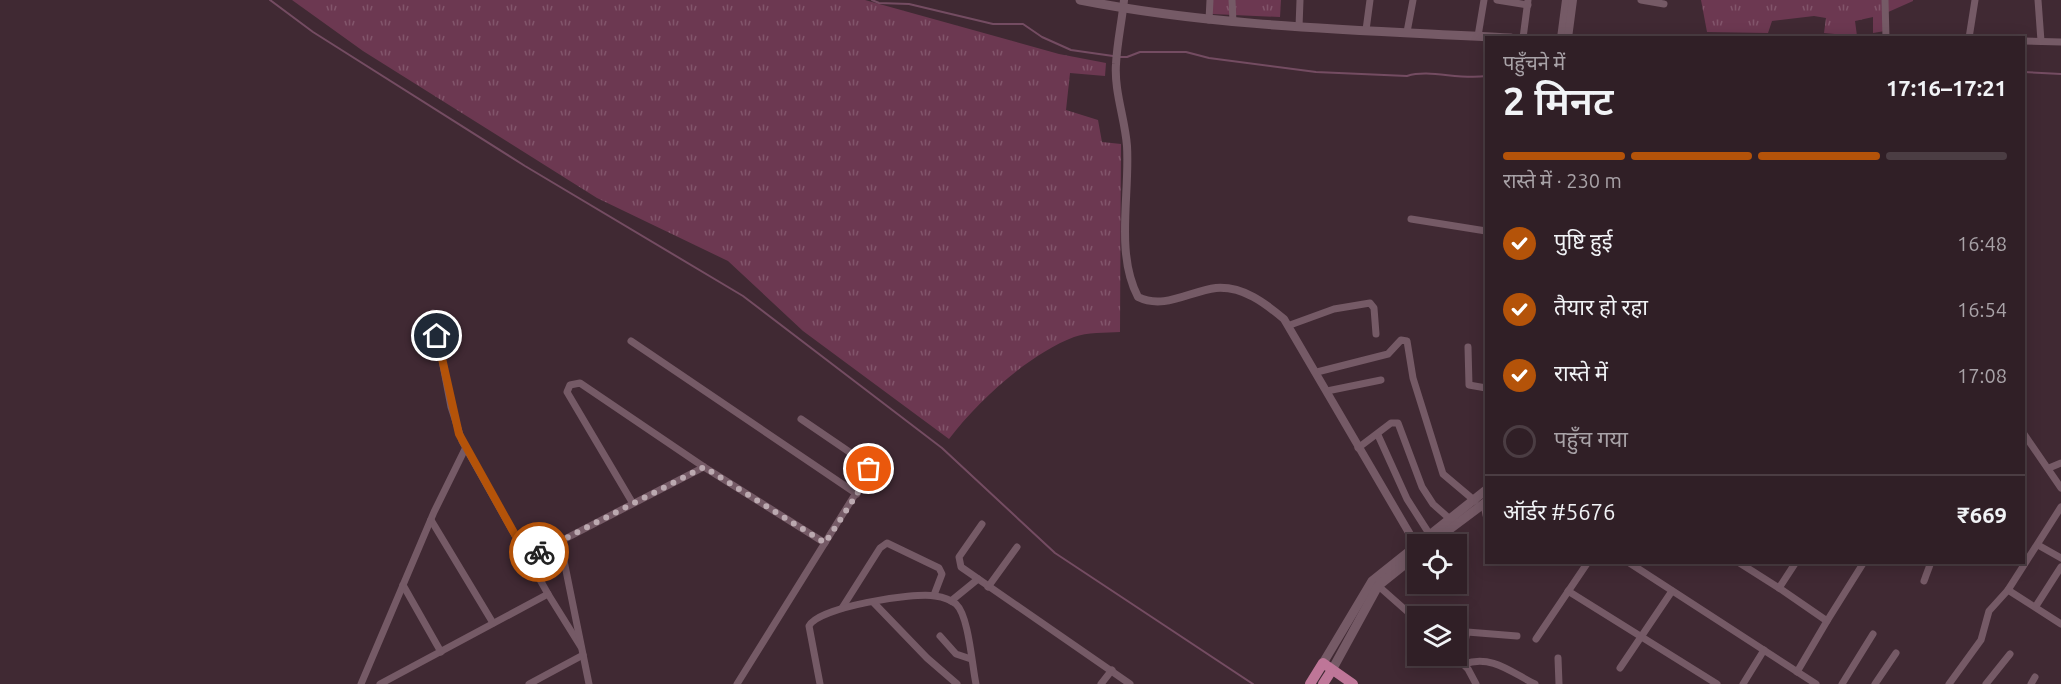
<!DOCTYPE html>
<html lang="hi">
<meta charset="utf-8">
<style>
:root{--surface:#301f26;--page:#38272e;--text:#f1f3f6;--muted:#a8a2a7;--line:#4b3d43;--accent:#b45309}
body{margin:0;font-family:Ubuntu,"Noto Sans Devanagari",sans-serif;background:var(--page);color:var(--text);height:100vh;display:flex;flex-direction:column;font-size:22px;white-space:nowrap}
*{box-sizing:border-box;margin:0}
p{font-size:20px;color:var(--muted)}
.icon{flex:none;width:33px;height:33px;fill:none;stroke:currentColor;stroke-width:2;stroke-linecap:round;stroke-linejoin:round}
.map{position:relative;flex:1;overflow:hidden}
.drawer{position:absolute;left:1485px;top:36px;width:540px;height:528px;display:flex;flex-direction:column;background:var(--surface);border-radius:0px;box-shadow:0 3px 15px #0003,0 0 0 2px var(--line)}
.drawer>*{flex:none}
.tools{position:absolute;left:1407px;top:534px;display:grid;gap:12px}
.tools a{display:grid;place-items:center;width:60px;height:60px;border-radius:0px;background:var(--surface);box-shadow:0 3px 15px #0003,0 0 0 2px var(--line);font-size:30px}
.pin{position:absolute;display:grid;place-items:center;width:51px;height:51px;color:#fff;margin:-26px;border:3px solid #fff;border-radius:50%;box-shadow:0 2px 6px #0007}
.courier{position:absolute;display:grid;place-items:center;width:60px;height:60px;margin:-30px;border:4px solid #b45309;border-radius:50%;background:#fff;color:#222;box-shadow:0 2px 8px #0007}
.headline em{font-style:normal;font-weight:600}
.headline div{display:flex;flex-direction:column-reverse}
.headline{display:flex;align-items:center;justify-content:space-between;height:102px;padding:0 18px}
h1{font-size:39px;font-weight:600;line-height:45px}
.bar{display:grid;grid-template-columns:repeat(4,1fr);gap:9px 6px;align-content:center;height:72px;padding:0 18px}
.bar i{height:8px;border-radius:4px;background:var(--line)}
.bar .active{background:var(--accent)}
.bar p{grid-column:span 4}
.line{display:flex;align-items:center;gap:15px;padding:0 18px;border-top:2px solid var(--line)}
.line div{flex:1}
ol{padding:0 18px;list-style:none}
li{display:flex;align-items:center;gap:18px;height:66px}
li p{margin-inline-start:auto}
li .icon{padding:6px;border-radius:50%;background:var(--accent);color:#fff;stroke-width:4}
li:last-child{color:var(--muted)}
li i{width:33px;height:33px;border:3px solid var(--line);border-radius:50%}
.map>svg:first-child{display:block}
</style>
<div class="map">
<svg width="2061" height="684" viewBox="0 0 2061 684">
<defs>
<pattern id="grass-tufts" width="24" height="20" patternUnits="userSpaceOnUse" patternTransform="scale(1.5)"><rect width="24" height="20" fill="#6c3851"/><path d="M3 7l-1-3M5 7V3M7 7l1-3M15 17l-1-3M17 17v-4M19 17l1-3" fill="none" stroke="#82556b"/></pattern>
</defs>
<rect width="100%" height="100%" fill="#402933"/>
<g fill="url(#grass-tufts)">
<path d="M292,0H865L1059,54L1106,63L1105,76L1070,73L1066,110L1098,120L1102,142L1121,144L1120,332C1105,333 1087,332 1074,337C1029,354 978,401 949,439L803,331L728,261L597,198L363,51Z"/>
<polygon points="1212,0 1281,0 1280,17 1212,14"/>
<polygon points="1701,0 1913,0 1913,1 1886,13 1885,31 1873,33 1873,17 1855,21 1857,36 1824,33 1826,18 1814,16 1772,21 1768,33 1707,32"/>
</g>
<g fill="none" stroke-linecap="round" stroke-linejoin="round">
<g stroke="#744c62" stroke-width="2">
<polyline points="270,0 313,32 525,166 743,296 942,448 1055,553 1253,684"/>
<polyline points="872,0 879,3 909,4 993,24 1023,24 1042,37 1071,50 1113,56"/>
<path d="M1119,57H1127L1140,52H1186L1209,58L1316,72L1407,76C1430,69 1458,80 1486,76"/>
<polyline points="2024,72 2061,74"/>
</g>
<g stroke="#755a66" stroke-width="7">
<polyline points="1232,0 1233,22"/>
<polyline points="1497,0 1528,5"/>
<polyline points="1641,0 1664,4"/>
<polyline points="1885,0 1886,38"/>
<polyline points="2038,0 2041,41"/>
<polyline points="1209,20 1210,0"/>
<polyline points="1299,27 1300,0"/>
<polyline points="1366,30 1370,0"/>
<polyline points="1407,32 1413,0"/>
<polyline points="1478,36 1484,0"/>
<polyline points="1523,38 1528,0"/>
<polyline points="1969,38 1975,0"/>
<polyline points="2024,41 2061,42"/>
<polyline points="1411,219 1486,231"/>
<polyline points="433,313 451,407 462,441 548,594 581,647"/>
<polyline points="1290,325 1334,309 1370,303 1374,308 1376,334"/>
<polyline points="631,341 857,494"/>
<polyline points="1468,347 1469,385 1486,388"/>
<polyline points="1317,372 1388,354 1401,340 1407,341 1413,378 1443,474 1475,501"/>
<polyline points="1327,391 1381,380"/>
<polyline points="2024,434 2061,488"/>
<polyline points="1378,435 1407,499 1430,535"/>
<polyline points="1358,448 1391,423 1398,423 1422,487 1433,504 1451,520"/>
<polyline points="2049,468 2061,463"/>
<polyline points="632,502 567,392 570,385 580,383 704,467 825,543"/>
<polyline points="1484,504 1486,515"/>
<polyline points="431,520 493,623"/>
<polyline points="982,524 959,557 961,567 1130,684"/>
<polyline points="560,541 589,684"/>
<polyline points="2038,545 2061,558"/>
<polyline points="528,558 704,467"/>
<polyline points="1628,562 1816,684"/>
<polyline points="1738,562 1779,588"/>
<polyline points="1796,562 1779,588 1827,621 1797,672"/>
<polyline points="1924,581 1931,562"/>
<polyline points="1375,583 1418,621"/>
<polyline points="403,585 441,652"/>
<polyline points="988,587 1017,547"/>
<polyline points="2008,590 2061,624"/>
<polyline points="1568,591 1717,684"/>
<polyline points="951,601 978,579"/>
<polyline points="874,603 927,658 957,684"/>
<polyline points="2036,606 2061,567"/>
<polyline points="842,608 880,548 887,543 939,568 942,574 934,595"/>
<polyline points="1827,621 1864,562"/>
<polyline points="940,636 956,654 971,659"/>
<polyline points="1536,639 1588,562"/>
<polyline points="1455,656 1468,669 1476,684"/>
<polyline points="1558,658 1559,684"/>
<polyline points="1461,660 1467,632 1517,636"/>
<path d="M1464,664C1492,654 1512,673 1535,684"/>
<polyline points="1620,668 1672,591"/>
<polyline points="361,684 434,512 466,447"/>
<polyline points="380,684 548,594"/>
<polyline points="529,684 583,655"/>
<polyline points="737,684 869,472 867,464 801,419"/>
<path d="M820,684L809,626C818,607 914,592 935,596C942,597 951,600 956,604C969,616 972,666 976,684"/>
<polyline points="1101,684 1112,670"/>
<polyline points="1743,684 1764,650"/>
<polyline points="1842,684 1873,634"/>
<polyline points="1875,684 1896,653"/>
<polyline points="1949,684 1981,640 1989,611 2008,590 2061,507"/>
<polyline points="1986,684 2010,654"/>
<polyline points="2031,684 2035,677"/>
</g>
<g stroke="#755a66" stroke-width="8">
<path d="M1124,0C1122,21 1117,43 1116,64C1114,91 1125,119 1127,146C1130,195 1115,253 1138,297C1164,310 1190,291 1216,288C1243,286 1265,303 1284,319L1418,548"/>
<polyline points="1561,38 1566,0"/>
<polyline points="1568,38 1573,0"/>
</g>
<g stroke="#755a66" stroke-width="9">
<path d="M1080,0C1222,28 1367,30 1511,38"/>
<polyline points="1430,544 1486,502"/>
<polyline points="1323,663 1372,581 1486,490"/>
<polyline points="1332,670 1378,586 1418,554"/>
</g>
<g stroke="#be7698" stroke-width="10">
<polyline points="1310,684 1323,663 1353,684"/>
<polyline points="1323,684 1332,670"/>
</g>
</g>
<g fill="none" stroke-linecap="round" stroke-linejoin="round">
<polyline stroke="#bba9b0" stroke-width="6" stroke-dasharray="0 10.8" points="539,552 704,467 825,543 857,494 869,469"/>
<polyline stroke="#b45309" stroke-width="8" points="437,336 459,434 528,558 539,552"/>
</g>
</svg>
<div class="tools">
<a><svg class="icon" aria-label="locate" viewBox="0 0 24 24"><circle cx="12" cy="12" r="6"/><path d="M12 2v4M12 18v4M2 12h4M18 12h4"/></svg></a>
<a><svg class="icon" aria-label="layers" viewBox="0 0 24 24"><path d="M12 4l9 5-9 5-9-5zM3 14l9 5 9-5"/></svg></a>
</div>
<div class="pin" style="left:869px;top:469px;background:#ea580c"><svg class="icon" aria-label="bag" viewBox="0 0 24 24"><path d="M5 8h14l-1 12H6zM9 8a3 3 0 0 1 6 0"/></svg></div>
<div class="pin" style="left:437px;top:336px;background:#1f2937"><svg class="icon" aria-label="home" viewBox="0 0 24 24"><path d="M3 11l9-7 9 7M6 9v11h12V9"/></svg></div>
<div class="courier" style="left:539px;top:552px"><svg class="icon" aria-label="bike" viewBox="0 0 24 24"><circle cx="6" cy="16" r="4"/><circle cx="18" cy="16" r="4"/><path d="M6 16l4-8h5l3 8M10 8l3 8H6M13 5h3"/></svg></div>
<section class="drawer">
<div class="headline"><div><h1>2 मिनट</h1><p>पहुँचने में</p></div><em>17:16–17:21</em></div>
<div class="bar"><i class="active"></i><i class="active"></i><i class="active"></i><i></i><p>रास्ते में · 230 m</p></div>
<ol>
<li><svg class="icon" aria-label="check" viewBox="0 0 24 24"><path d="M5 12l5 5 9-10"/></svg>पुष्टि हुई<p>16:48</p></li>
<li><svg class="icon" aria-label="check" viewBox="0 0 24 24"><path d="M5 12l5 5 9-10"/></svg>तैयार हो रहा<p>16:54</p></li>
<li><svg class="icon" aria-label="check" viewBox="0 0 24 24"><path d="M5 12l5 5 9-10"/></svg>रास्ते में<p>17:08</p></li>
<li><i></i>पहुँच गया</li>
</ol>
<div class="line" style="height:78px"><div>ऑर्डर #5676</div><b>₹669</b></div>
</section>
</div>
